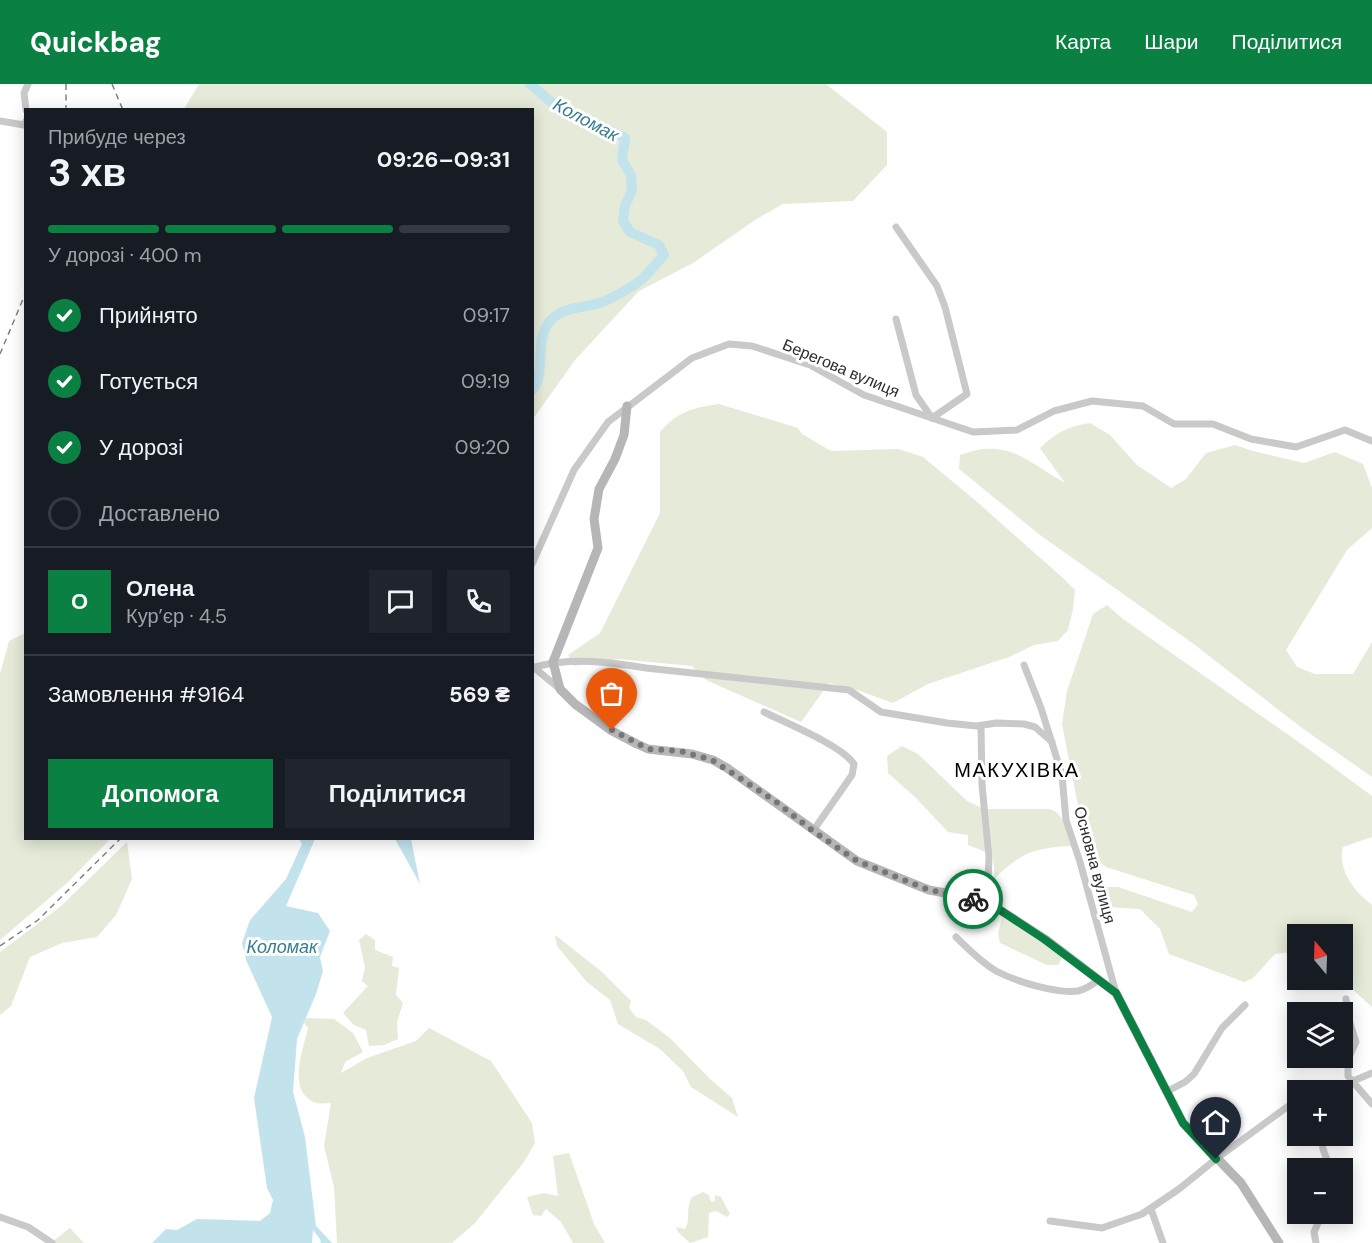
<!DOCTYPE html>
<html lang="uk">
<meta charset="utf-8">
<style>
:root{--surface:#171b24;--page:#20242c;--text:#f1f3f6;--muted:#9ea1a6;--line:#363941;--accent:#0b8043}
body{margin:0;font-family:"DM Sans",sans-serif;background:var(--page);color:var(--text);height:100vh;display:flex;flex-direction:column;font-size:22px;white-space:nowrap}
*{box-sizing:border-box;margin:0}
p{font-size:20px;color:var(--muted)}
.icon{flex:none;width:33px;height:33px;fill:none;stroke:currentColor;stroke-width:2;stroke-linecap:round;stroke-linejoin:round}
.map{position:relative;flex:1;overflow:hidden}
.side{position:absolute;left:24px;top:24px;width:510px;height:732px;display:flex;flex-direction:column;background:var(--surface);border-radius:0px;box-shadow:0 3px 15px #0003}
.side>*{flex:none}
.needle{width:39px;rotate:341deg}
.fabs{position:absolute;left:1287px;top:840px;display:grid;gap:12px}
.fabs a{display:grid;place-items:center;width:66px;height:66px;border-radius:0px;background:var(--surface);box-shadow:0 3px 15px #0003;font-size:30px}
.pin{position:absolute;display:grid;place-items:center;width:51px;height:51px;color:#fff;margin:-62px -26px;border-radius:50% 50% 50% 0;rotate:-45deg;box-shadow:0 0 6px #0007}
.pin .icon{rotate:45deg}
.courier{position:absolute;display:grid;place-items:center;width:60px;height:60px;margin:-30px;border:4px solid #0b8043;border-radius:50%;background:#fff;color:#222;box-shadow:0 2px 8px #0007}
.summary em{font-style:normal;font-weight:700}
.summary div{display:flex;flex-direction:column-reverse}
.summary{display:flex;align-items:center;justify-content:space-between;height:102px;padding:0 24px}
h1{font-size:39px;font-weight:700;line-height:45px}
.bar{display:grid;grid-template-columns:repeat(4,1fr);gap:9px 6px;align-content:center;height:72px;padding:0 24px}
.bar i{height:8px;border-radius:4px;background:var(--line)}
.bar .on{background:var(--accent)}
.bar p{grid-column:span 4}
.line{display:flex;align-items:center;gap:15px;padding:0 24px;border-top:2px solid var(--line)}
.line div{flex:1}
.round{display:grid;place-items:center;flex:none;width:63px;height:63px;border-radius:0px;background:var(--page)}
ol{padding:0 24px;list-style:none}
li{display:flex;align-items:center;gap:18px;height:66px}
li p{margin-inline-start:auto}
li .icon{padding:6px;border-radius:50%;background:var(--accent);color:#fff;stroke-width:4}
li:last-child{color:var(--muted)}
li i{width:33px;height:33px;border:3px solid var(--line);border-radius:50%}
.button{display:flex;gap:12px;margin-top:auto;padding:12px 24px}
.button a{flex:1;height:69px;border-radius:0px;background:var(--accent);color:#fff;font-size:24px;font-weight:700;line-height:69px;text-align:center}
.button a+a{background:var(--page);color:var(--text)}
header{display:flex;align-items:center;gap:36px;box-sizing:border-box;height:84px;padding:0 30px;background:var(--accent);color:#fff}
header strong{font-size:28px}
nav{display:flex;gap:33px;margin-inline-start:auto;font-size:21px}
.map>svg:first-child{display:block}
</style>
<header>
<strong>Quickbag</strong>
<nav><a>Карта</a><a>Шари</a><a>Поділитися</a></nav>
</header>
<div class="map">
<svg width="1372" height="1159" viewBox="0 0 1372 1159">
<rect width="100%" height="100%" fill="#fff"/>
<g fill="#e5ebd8">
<polygon points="199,0 826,0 887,48 887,81 853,117 783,120 755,136 693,179 639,207 575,276 533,335 532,26 184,25"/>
<path d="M719,320L798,344L802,350L831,367L898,365L923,373L976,417L1063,494L1075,506L1073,525L1068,546L1058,557L1034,561L1009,573L928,600L893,619L860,607L829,599L801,638L706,596L692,582L618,575L574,582L568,571L600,549L660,429V348C678,327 693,324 719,320Z"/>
<path d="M1090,339L1110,351L1137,381L1171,404L1186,395L1206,369L1235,361L1253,367L1304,379L1335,368L1363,380L1372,404V444L1347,466L1286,566L1297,583L1315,590H1353L1372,558V693L1302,644L1195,561L1040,451L959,385L960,371C1008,353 1026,377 1065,399L1040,364C1055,349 1069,342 1090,339Z"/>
<path d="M1107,521L1123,535L1307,664L1372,712V753L1343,763C1337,786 1355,808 1372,821V923L1342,896V850H1298L1297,865L1293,868L1275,870L1253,894L1244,898L1169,870L1160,845L1140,825L1106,823L1100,812L1104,803H1118L1192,828L1198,820L1194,811L1106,783L1090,770L1084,752L1062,640L1067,607L1093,530Z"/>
<polygon points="25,549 26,754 110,755 67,799 0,856 0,590 9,557"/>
<polygon points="902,662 918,670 967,717 982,724 986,768 968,761 968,751 948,748 916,714 888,689 887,672"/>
<path d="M988,725H1049C1065,729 1065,747 1071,762C1035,764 1022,768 995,794Z"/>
<polygon points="127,758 132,795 116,831 97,853 62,859 30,873 11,922 0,931 0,868 60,823"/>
<polygon points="1002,833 1032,851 1063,873 1058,881 1047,881 1000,859 998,850"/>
<polygon points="366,850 375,856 375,866 393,873 392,882 399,884 396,911 403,919 397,938 398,955 384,961 369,962 366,946 354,941 343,929 368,902 362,897 365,883 359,856"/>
<polygon points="555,851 601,887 631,917 629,924 636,933 646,936 670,954 710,995 732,1014 738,1033 691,1003 683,987 660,965 618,940 610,916 587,898 557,862"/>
<path d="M306,934L334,935L353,949L363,968L345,978L341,989L367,974L416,957L429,944L491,977L532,1039L535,1059L524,1078L475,1139L452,1159H337L334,1103L324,1062L331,1019C327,1019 320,1020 316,1019C286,1008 303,966 308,944L304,939Z"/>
<polygon points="569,1069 594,1140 605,1159 573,1159 561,1138 546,1125 541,1132 533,1131 527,1113 544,1109 558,1112 553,1072"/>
<path d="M703,1108L709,1111L711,1118L715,1117V1111L721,1113L730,1130L727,1133L716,1127L709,1129L708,1153L690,1159L678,1148L676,1143L685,1145C691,1137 685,1126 692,1113Z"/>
<polygon points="70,1144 84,1159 54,1159 53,1157"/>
</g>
<g fill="#c3e3ec">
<polygon points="299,755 315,755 286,822 318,829 330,847 320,873 323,887 316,910 297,955 293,1008 305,1053 316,1142 332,1159 321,1159 320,1155 313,1146 312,1159 152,1159 166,1145 177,1146 197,1135 260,1137 270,1129 273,1116 267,1104 254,1014 272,933 246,876 242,859 250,836 286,795 302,760"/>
<polygon points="395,755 411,755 420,800"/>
</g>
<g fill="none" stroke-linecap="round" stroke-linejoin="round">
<path stroke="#c3e3ec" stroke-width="10" d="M530,0L551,18L625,54L622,76L631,91L632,106L625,122L623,137L630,148L659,161L664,171C657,178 650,188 642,195C634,202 613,214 602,218C587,224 567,222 554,233C531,252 548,290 532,306"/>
<g stroke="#c9c9c9" stroke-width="7">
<polyline points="26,26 24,9 28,0"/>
<polyline points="0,37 24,41 26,37"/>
<polyline points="896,143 937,202 945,223 967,310 932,334 916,311 896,235"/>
<polyline points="532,480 574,386 608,338 692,274 729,260 752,262 810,281 864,311 973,348 1017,346 1054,327 1092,317 1143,322 1174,340 1213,340 1251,355 1296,363 1345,346 1372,357"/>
<polyline points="1024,581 1041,624 1062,691 1066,736 1080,778 1116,909"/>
<polyline points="532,582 560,605"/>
<path d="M535,583C571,573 610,578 646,584L849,606L881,628L947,639L977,642L996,639L1024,640L1035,643L1052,658"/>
<path d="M764,628C786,639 841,661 854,680L852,691L813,747"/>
<polyline points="981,642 982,701 989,772 988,799 991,811 999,825"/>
<path d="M956,853C968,865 981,878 996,887C1015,897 1056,910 1078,907C1086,905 1092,901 1098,896"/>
<polyline points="1346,915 1349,936 1356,958 1348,975 1348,992 1372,1020"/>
<polyline points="1332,1006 1372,989"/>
<polyline points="1166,1008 1185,998 1194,990 1222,944 1245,921"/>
<polyline points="1321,1052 1323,1065 1330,1084"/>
<polyline points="1151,1125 1163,1159"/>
<polyline points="0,1133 28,1143 52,1159"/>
<polyline points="1050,1137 1102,1144 1142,1130 1179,1105 1216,1075 1287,1023 1298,1020"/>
<polyline points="1316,1159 1314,1148 1322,1130"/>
</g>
<polyline stroke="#b6b6b6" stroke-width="9" points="627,322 624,351 615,375 599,405 594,435 598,464 553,578 560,605 575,620 612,647 637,660 648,665 692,670 713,676 727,684 857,777 929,806 967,813 1000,826 1048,857 1116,909 1183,1039 1241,1099 1279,1159"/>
<g stroke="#818181" stroke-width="1.5" stroke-dasharray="6 4.5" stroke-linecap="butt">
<polyline points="66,0 66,26"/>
<polyline points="112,0 123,26"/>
<polyline points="0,270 26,208"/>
<polyline points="0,862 38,836 121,754"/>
</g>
</g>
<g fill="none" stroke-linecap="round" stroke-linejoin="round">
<polyline stroke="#767676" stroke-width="6" stroke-dasharray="0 10.8" points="612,646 648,665 680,667 712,676 775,717 813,747 857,777 929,806 973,815"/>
<polyline stroke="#0b8043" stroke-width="8" points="973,815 1000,826 1044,855 1116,909 1183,1039 1216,1075"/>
</g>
<g text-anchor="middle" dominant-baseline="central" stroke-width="6" stroke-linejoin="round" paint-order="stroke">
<g font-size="16" fill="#2c2c2c" stroke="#fff">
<text transform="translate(841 284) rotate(23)">Берегова вулиця</text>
<text transform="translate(1095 781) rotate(75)">Основна вулиця</text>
</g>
<g font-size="18" font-style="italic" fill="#377e91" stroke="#fff">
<text transform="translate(586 36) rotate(28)">Коломак</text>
<text x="282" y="863">Коломак</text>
</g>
<g font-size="20" letter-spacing="1.5" fill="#000" stroke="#fff">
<text x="1017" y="686">МАКУХІВКА</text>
</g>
</g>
</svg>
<div class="fabs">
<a><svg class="needle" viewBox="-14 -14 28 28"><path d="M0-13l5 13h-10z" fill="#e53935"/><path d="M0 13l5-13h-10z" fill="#9ea1a6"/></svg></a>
<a><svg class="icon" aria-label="layers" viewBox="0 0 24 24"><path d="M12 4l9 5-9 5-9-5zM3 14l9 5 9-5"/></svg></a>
<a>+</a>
<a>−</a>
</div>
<div class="pin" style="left:612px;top:646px;background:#ea580c"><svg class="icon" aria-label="bag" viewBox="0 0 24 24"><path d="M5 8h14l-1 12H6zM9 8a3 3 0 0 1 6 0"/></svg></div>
<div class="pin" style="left:1216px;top:1075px;background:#1f2937"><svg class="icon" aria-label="home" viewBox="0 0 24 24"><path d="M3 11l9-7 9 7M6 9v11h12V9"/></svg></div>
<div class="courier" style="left:973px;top:815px"><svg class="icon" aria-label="bike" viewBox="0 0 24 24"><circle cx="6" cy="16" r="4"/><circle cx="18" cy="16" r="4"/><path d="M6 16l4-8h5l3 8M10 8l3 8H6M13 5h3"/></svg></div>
<section class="side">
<div class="summary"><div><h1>3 хв</h1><p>Прибуде через</p></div><em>09:26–09:31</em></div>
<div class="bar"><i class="on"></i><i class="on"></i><i class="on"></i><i></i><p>У дорозі · 400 m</p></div>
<ol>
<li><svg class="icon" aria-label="check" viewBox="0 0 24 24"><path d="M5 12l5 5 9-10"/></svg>Прийнято<p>09:17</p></li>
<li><svg class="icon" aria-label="check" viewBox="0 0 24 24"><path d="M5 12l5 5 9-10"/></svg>Готується<p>09:19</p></li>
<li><svg class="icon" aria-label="check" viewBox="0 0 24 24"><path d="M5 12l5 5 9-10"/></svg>У дорозі<p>09:20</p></li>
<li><i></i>Доставлено</li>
</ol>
<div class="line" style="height:108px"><b class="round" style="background:var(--accent);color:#fff">О</b><div><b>Олена</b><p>Кур’єр · 4.5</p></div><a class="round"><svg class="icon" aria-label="chat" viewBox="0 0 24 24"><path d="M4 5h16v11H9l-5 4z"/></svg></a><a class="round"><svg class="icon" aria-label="phone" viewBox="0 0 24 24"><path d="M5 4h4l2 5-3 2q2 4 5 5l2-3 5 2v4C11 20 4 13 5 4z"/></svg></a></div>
<div class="line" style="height:78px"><div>Замовлення #9164</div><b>569 ₴</b></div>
<div class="button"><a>Допомога</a><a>Поділитися</a></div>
</section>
</div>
